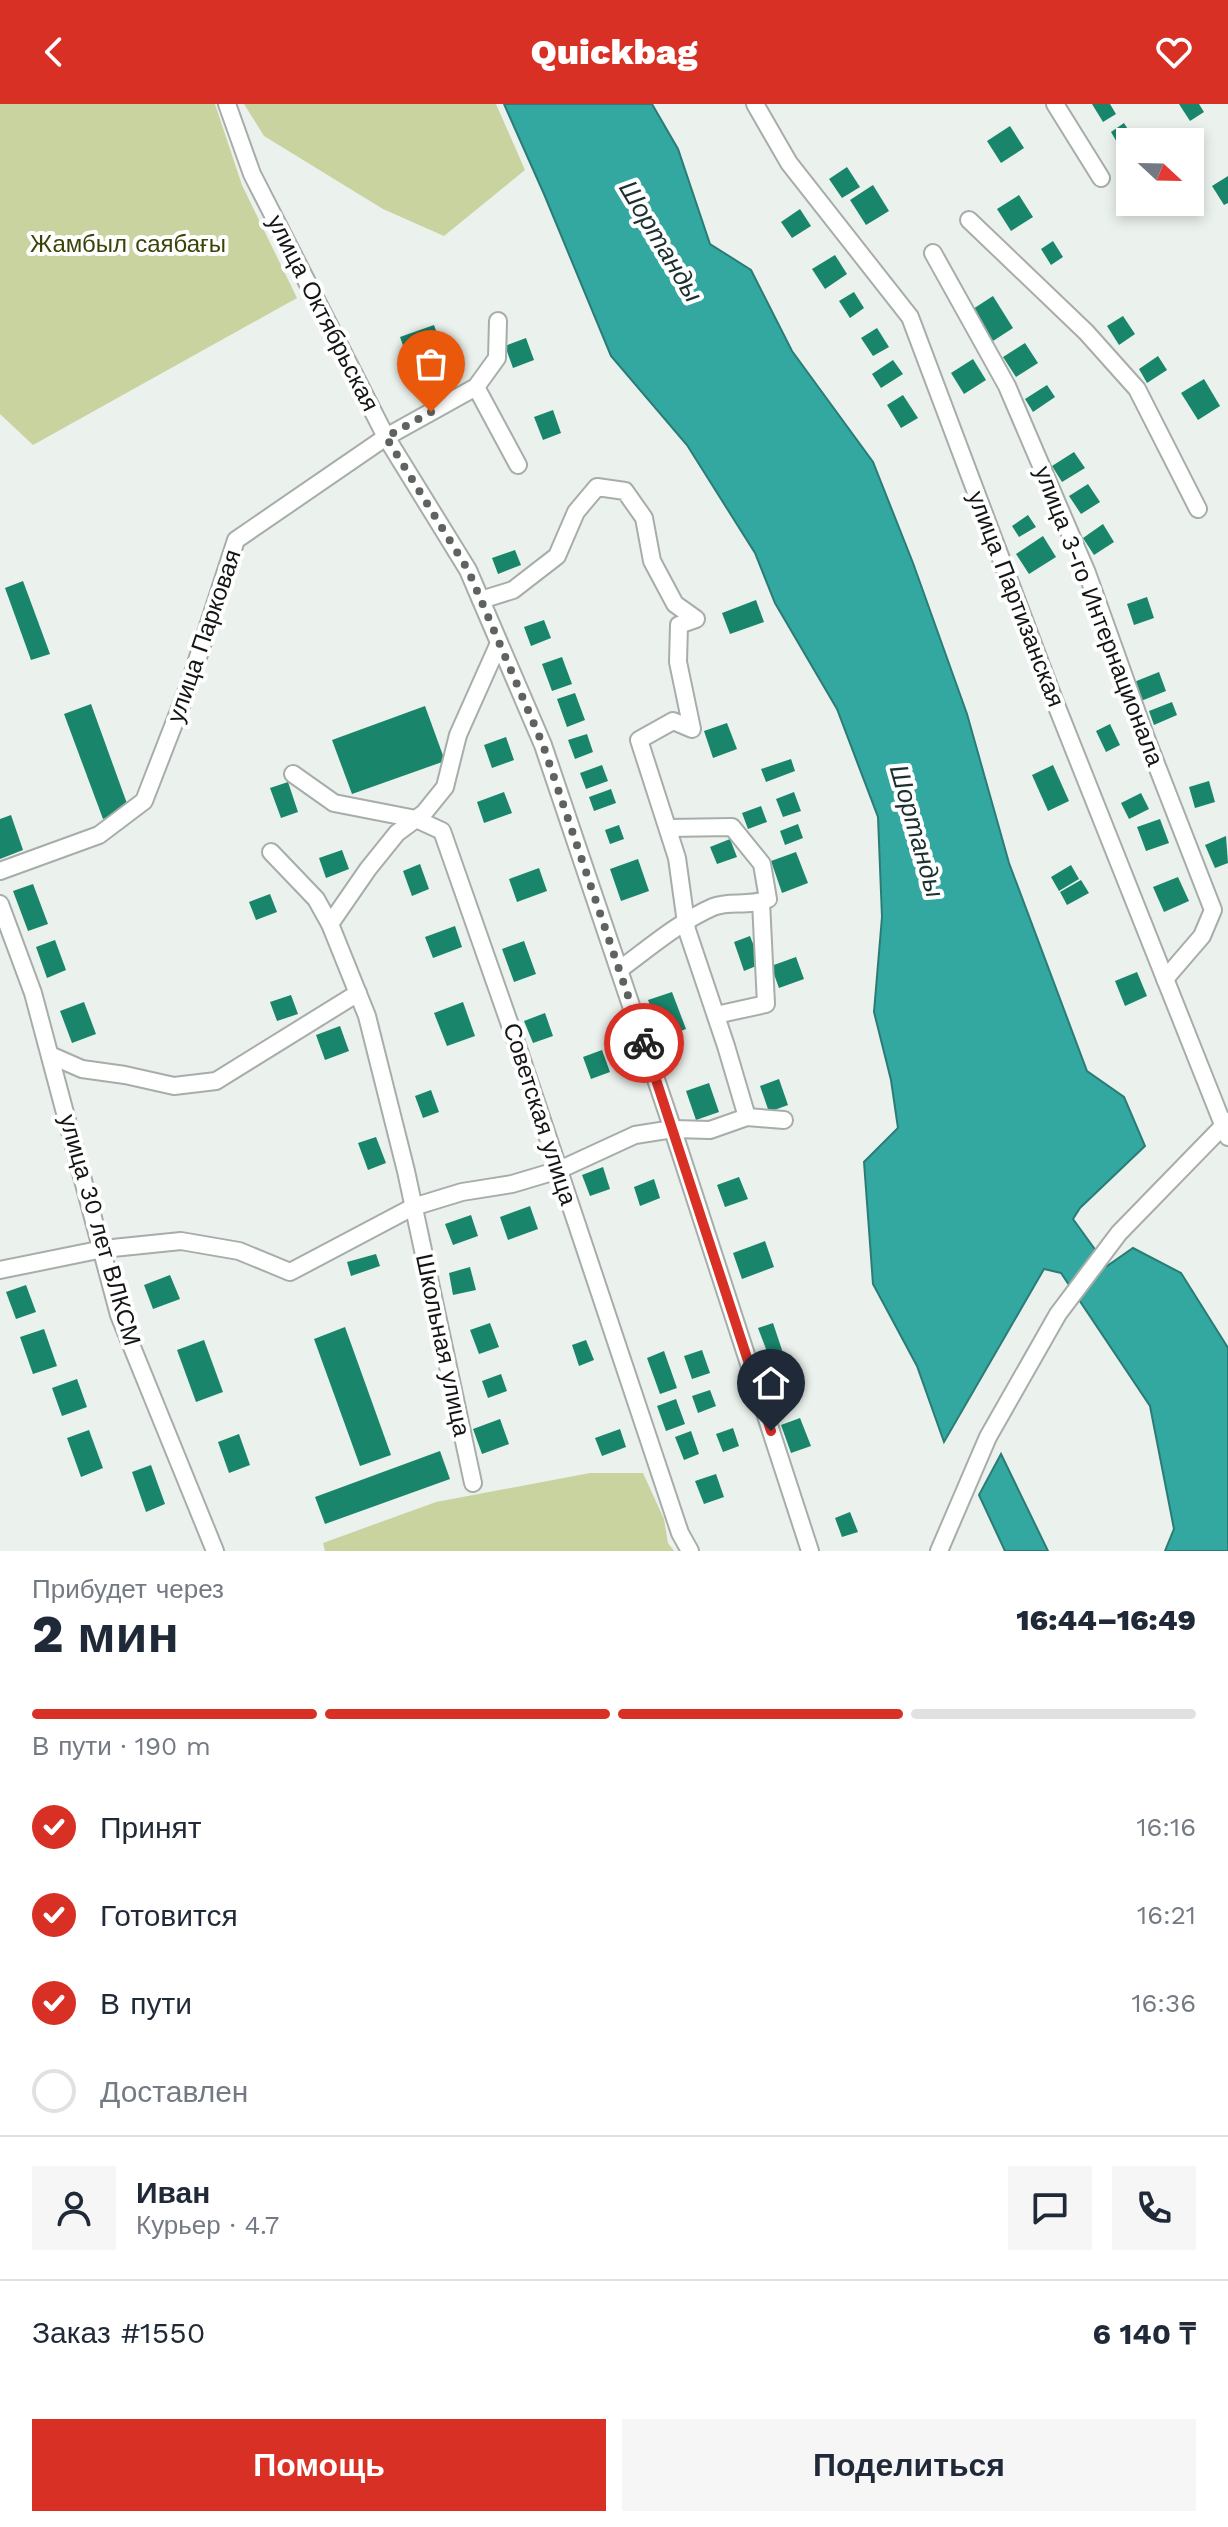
<!DOCTYPE html>
<html lang="ru">
<meta charset="utf-8">
<style>
:root{--surface:#fff;--page:#f6f6f7;--text:#1f2937;--muted:#747a83;--line:#e0e1e3;--accent:#d93025}
body{margin:0;font-family:"Work Sans",sans-serif;background:var(--page);color:var(--text);height:100vh;display:flex;flex-direction:column;font-size:30px;white-space:nowrap}
*{box-sizing:border-box;margin:0}
p{font-size:26px;color:var(--muted)}
.icon{flex:none;width:44px;height:44px;fill:none;stroke:currentColor;stroke-width:2;stroke-linecap:round;stroke-linejoin:round}
.map{position:relative;height:1447px;overflow:hidden}
.panel{display:flex;flex-direction:column;background:var(--surface);flex:1}
.panel>*{flex:none}
.needle{width:52px;rotate:112deg}
.fabs{position:absolute;left:1116px;top:24px;display:grid;gap:16px}
.fabs a{display:grid;place-items:center;width:88px;height:88px;border-radius:0px;background:var(--surface);box-shadow:0 4px 12px #0003;font-size:40px}
.pin{position:absolute;display:grid;place-items:center;width:68px;height:68px;color:#fff;margin:-82px -34px;border-radius:50% 50% 50% 0;rotate:-45deg;box-shadow:0 0 8px #0007}
.pin .icon{rotate:45deg}
.courier{position:absolute;display:grid;place-items:center;width:80px;height:80px;margin:-40px;border:6px solid #d93025;border-radius:50%;background:#fff;color:#222;box-shadow:0 2px 10px #0007}
.summary em{font-style:normal;font-weight:800}
.summary div{display:flex;flex-direction:column-reverse}
.summary{display:flex;align-items:center;justify-content:space-between;height:136px;padding:0 32px}
h1{font-size:52px;font-weight:800;line-height:60px}
.bar{display:grid;grid-template-columns:repeat(4,1fr);gap:12px 8px;align-content:center;height:96px;padding:0 32px}
.bar i{height:10px;border-radius:6px;background:var(--line)}
.bar .selected{background:var(--accent)}
.bar p{grid-column:span 4}
.line{display:flex;align-items:center;gap:20px;padding:0 32px;border-top:2px solid var(--line)}
.line div{flex:1}
.round{display:grid;place-items:center;flex:none;width:84px;height:84px;border-radius:0px;background:var(--page)}
ol{padding:0 32px;list-style:none}
li{display:flex;align-items:center;gap:24px;height:88px}
li p{margin-inline-start:auto}
li .icon{padding:8px;border-radius:50%;background:var(--accent);color:#fff;stroke-width:4}
li:last-child{color:var(--muted)}
li i{width:44px;height:44px;border:4px solid var(--line);border-radius:50%}
.primary-button{display:flex;gap:16px;margin-top:auto;padding:16px 32px}
.primary-button a{flex:1;height:92px;border-radius:0px;background:var(--accent);color:#fff;font-size:32px;font-weight:800;line-height:92px;text-align:center}
.primary-button a+a{background:var(--page);color:var(--text)}
header{display:flex;justify-content:space-between;align-items:center;height:104px;padding:0 32px;background:var(--accent);color:#fff;font-size:36px;font-weight:800}
.map>svg:first-child{display:block}
</style>
<header><svg class="icon" aria-label="back" viewBox="0 0 24 24"><path d="M15 5l-7 7 7 7"/></svg>Quickbag<svg class="icon" aria-label="heart" viewBox="0 0 24 24"><path d="M12 20l-8-8c-3-5 5-10 8-4 3-6 11-1 8 4z"/></svg></header>
<div class="map">
<svg width="1228" height="1447" viewBox="0 0 1228 1447">
<rect width="100%" height="100%" fill="#ebf1ec"/>
<g fill="#c9d39f">
<polygon points="0,0 215,0 242,81 297,194 33,341 0,310"/>
<polygon points="244,0 496,0 525,66 444,132 383,105 264,32"/>
<polygon points="590,1369 643,1369 664,1415 668,1439 674,1447 325,1447 323,1439 436,1398"/>
</g>
<g fill="#33a8a1" stroke="#2a7c77" stroke-width="2">
<polygon points="504,0 652,0 678,45 710,140 751,166 792,247 873,358 913,459 967,610 1009,759 1087,967 1124,993 1145,1042 1080,1104 1073,1115 1107,1162 1133,1144 1181,1169 1228,1244 1228,1447 1165,1447 1174,1425 1150,1302 1061,1169 1044,1165 944,1338 917,1262 873,1180 864,1058 898,1024 891,976 874,908 882,813 878,713 837,605 775,499 755,449 687,341 611,252 544,90"/>
<polygon points="1001,1350 1048,1447 1005,1447 979,1391"/>
</g>
<g fill="#19866b">
<polygon points="1092,0 1110,0 1116,10 1103,18"/>
<polygon points="1179,0 1199,0 1204,8 1190,17"/>
<polygon points="1124,19 1136,38 1130,38 1130,42 1122,47 1111,28"/>
<polygon points="1010,22 1024,44 1001,59 987,37"/>
<polygon points="847,63 860,83 842,94 829,75"/>
<polygon points="1228,72 1228,99 1224,101 1212,82"/>
<polygon points="873,81 889,107 866,121 850,96"/>
<polygon points="1019,91 1033,113 1011,127 997,105"/>
<polygon points="800,105 811,122 792,134 781,118"/>
<polygon points="1053,137 1063,153 1051,161 1041,145"/>
<polygon points="835,151 847,170 825,185 812,165"/>
<polygon points="854,188 864,204 850,214 839,197"/>
<polygon points="993,192 1013,224 993,237 973,205"/>
<polygon points="1123,212 1135,230 1119,241 1107,222"/>
<polygon points="434,221 448,260 414,272 400,233"/>
<polygon points="877,224 889,243 873,252 861,234"/>
<polygon points="526,234 534,256 513,264 505,242"/>
<polygon points="1025,239 1038,259 1016,273 1003,253"/>
<polygon points="1158,252 1167,266 1147,279 1139,265"/>
<polygon points="973,255 986,276 964,290 951,269"/>
<polygon points="893,256 903,270 881,284 872,270"/>
<polygon points="1204,275 1220,302 1198,316 1181,289"/>
<polygon points="1047,281 1055,293 1033,308 1025,295"/>
<polygon points="903,291 918,314 901,324 887,301"/>
<polygon points="553,306 561,329 543,336 534,313"/>
<polygon points="1074,348 1085,364 1062,378 1052,362"/>
<polygon points="1088,380 1100,398 1081,410 1069,392"/>
<polygon points="1028,411 1036,423 1019,433 1012,422"/>
<polygon points="1103,420 1114,438 1094,451 1083,434"/>
<polygon points="1043,432 1056,453 1029,470 1016,450"/>
<polygon points="515,446 521,461 498,470 492,454"/>
<polygon points="23,477 50,550 31,556 5,484"/>
<polygon points="1147,493 1154,514 1134,521 1127,500"/>
<polygon points="756,496 764,518 730,530 722,509"/>
<polygon points="544,516 551,534 531,542 524,523"/>
<polygon points="562,553 572,580 552,587 542,560"/>
<polygon points="1159,568 1166,587 1141,597 1134,578"/>
<polygon points="575,589 585,616 567,623 557,595"/>
<polygon points="1172,598 1177,611 1154,621 1149,607"/>
<polygon points="91,600 129,705 103,715 64,610"/>
<polygon points="425,602 445,657 352,690 332,636"/>
<polygon points="727,619 737,645 713,654 704,627"/>
<polygon points="1110,620 1120,641 1106,648 1096,627"/>
<polygon points="587,630 593,648 575,655 568,636"/>
<polygon points="506,633 514,656 492,664 484,641"/>
<polygon points="791,655 795,667 766,678 761,665"/>
<polygon points="602,661 608,677 586,685 580,669"/>
<polygon points="1053,661 1069,697 1048,707 1032,671"/>
<polygon points="1209,677 1215,698 1195,704 1189,683"/>
<polygon points="288,678 298,708 281,714 270,684"/>
<polygon points="611,685 616,699 594,707 589,693"/>
<polygon points="504,688 512,709 484,719 477,698"/>
<polygon points="794,688 801,707 783,713 776,695"/>
<polygon points="1141,689 1149,705 1129,715 1121,699"/>
<polygon points="761,702 767,718 748,725 742,709"/>
<polygon points="11,711 23,746 0,755 0,715"/>
<polygon points="1160,715 1169,739 1146,747 1137,723"/>
<polygon points="798,720 803,734 785,741 780,727"/>
<polygon points="619,721 624,735 610,740 605,726"/>
<polygon points="1226,732 1228,759 1215,764 1205,741"/>
<polygon points="730,735 737,753 717,760 710,743"/>
<polygon points="342,746 349,765 326,774 319,754"/>
<polygon points="796,748 808,779 782,789 771,757"/>
<polygon points="638,755 649,787 621,797 610,765"/>
<polygon points="420,760 429,785 412,792 403,767"/>
<polygon points="1071,761 1079,775 1059,787 1051,773"/>
<polygon points="539,764 547,787 517,798 509,775"/>
<polygon points="1178,773 1189,797 1164,808 1153,783"/>
<polygon points="1081,776 1089,789 1067,801 1060,788"/>
<polygon points="33,780 48,820 28,827 13,787"/>
<polygon points="270,790 277,808 256,816 249,798"/>
<polygon points="455,822 462,843 433,854 425,833"/>
<polygon points="750,832 761,860 744,867 734,838"/>
<polygon points="55,836 66,866 47,874 36,843"/>
<polygon points="524,837 536,870 514,878 502,845"/>
<polygon points="796,853 804,875 779,884 771,862"/>
<polygon points="1137,868 1147,892 1125,902 1115,877"/>
<polygon points="672,888 686,925 662,934 648,896"/>
<polygon points="291,891 298,910 277,917 270,898"/>
<polygon points="84,898 96,930 72,939 60,907"/>
<polygon points="463,898 475,932 447,942 434,909"/>
<polygon points="545,909 553,932 533,939 524,917"/>
<polygon points="340,922 349,947 325,956 316,931"/>
<polygon points="602,946 610,968 591,975 583,953"/>
<polygon points="779,975 788,1001 769,1008 760,982"/>
<polygon points="709,979 719,1008 696,1016 686,987"/>
<polygon points="431,986 439,1008 423,1014 415,992"/>
<polygon points="376,1033 386,1059 368,1066 358,1039"/>
<polygon points="603,1063 610,1085 590,1092 582,1071"/>
<polygon points="739,1073 748,1095 725,1103 717,1081"/>
<polygon points="654,1075 660,1094 640,1102 634,1083"/>
<polygon points="530,1102 538,1125 508,1136 500,1113"/>
<polygon points="471,1111 478,1132 453,1141 445,1120"/>
<polygon points="765,1137 774,1163 742,1175 733,1149"/>
<polygon points="376,1150 380,1162 351,1172 347,1158"/>
<polygon points="470,1163 476,1186 453,1191 449,1169"/>
<polygon points="170,1171 180,1195 153,1205 144,1181"/>
<polygon points="26,1181 36,1208 16,1215 6,1188"/>
<polygon points="490,1219 499,1243 479,1250 470,1226"/>
<polygon points="773,1219 784,1252 771,1258 758,1224"/>
<polygon points="345,1223 391,1351 360,1362 314,1235"/>
<polygon points="44,1225 57,1262 33,1270 20,1233"/>
<polygon points="204,1236 223,1288 196,1298 177,1246"/>
<polygon points="586,1236 594,1256 579,1262 572,1241"/>
<polygon points="702,1246 710,1269 692,1275 684,1252"/>
<polygon points="664,1247 677,1284 660,1290 647,1254"/>
<polygon points="783,1259 790,1279 773,1285 766,1265"/>
<polygon points="501,1270 507,1287 488,1294 482,1277"/>
<polygon points="77,1275 87,1303 62,1312 52,1284"/>
<polygon points="710,1286 716,1302 698,1309 692,1292"/>
<polygon points="676,1295 685,1320 666,1327 657,1302"/>
<polygon points="800,1314 811,1342 791,1349 781,1321"/>
<polygon points="500,1315 509,1340 482,1350 473,1325"/>
<polygon points="733,1324 739,1342 723,1348 716,1330"/>
<polygon points="620,1325 626,1343 602,1352 595,1334"/>
<polygon points="89,1326 103,1364 81,1373 67,1334"/>
<polygon points="691,1327 699,1350 684,1356 675,1333"/>
<polygon points="239,1330 250,1361 229,1369 218,1338"/>
<polygon points="440,1347 450,1375 325,1420 315,1393"/>
<polygon points="151,1361 165,1400 146,1408 132,1368"/>
<polygon points="716,1370 724,1393 704,1400 695,1377"/>
<polygon points="850,1408 858,1428 842,1433 835,1414"/>
</g>
<g fill="none" stroke-linecap="round" stroke-linejoin="round">
<defs>
<g id="minor">
<polyline points="227,0 252,70 386,333 468,466 543,641 667,1008 810,1447"/>
<polyline points="755,0 789,59 910,213 1053,593 1228,1033"/>
<polyline points="1055,0 1101,74"/>
<polyline points="969,116 1086,228 1137,285 1198,405"/>
<polyline points="933,149 1007,282 1087,469 1146,634 1213,806 1202,832 1165,875"/>
<polyline points="476,283 518,361"/>
<polyline points="481,496 513,486 557,452 576,408 597,383 625,387 644,414 652,457 675,500 696,515 679,521 678,558 692,625 673,617 639,636 677,754 687,826 726,942 747,1013"/>
<polyline points="293,670 334,699 416,715 442,727 516,938 680,1429 690,1447"/>
<polyline points="271,748 316,795 330,820 367,912 406,1067 473,1379"/>
<polyline points="0,767 99,731 144,697 189,581 236,436 386,333 476,283 497,254 498,217"/>
<polyline points="0,800 33,889 119,1211 215,1447"/>
<polyline points="330,820 368,765 397,729 424,709 445,683 458,631 499,539"/>
<path d="M619,866C649,844 679,818 713,803C729,796 749,803 768,795L762,760L732,723L668,724"/>
<polyline points="716,911 766,900 761,798"/>
<polyline points="50,951 82,965 125,971 174,982 216,977 358,889"/>
<polyline points="0,1166 103,1145 181,1137 239,1147 290,1168 413,1103 462,1088 512,1080 559,1066 635,1031 673,1025 710,1026 747,1013 784,1016"/>
<polyline points="939,1447 988,1333 1058,1210 1119,1129 1228,1017"/>
</g>
</defs>
<use href="#minor" stroke="#a7ada8" stroke-width="20"/>
<use href="#minor" stroke="#fff" stroke-width="16"/>
</g>
<g fill="none" stroke-linecap="round" stroke-linejoin="round">
<polyline stroke="#5f6360" stroke-width="8" stroke-dasharray="0 14.4" points="431,308 386,333 468,466 543,641 644,939"/>
<polyline stroke="#d93025" stroke-width="10" points="644,939 771,1327"/>
</g>
<g text-anchor="middle" dominant-baseline="central" stroke-width="8" stroke-linejoin="round" paint-order="stroke">
<g font-size="24" fill="#3c4307" stroke="#fff">
<text x="128" y="140">Жамбыл саябағы</text>
</g>
<g font-size="24" fill="#141614" stroke="#fff">
<text transform="translate(323 209) rotate(63)">улица Октябрьская</text>
<text transform="translate(1016 495) rotate(69)">улица Партизанская</text>
<text transform="translate(1099 512) rotate(69)">улица 3-го Интернационала</text>
<text transform="translate(204 532) rotate(-71)">улица Парковая</text>
<text transform="translate(540 1010) rotate(72)">Советская улица</text>
<text transform="translate(100 1126) rotate(74)">улица 30 лет ВЛКСМ</text>
<text transform="translate(443 1241) rotate(78)">Школьная улица</text>
</g>
<g font-size="26" font-style="italic" fill="#1b302e" stroke="#fff">
<text transform="translate(661 137) rotate(59)">Шортанды</text>
<text transform="translate(917 727) rotate(74)">Шортанды</text>
</g>
</g>
</svg>
<div class="fabs">
<a><svg class="needle" viewBox="-14 -14 28 28"><path d="M0-13l5 13h-10z" fill="#e53935"/><path d="M0 13l5-13h-10z" fill="#747a83"/></svg></a>
</div>
<div class="pin" style="left:431px;top:308px;background:#ea580c"><svg class="icon" aria-label="bag" viewBox="0 0 24 24"><path d="M5 8h14l-1 12H6zM9 8a3 3 0 0 1 6 0"/></svg></div>
<div class="pin" style="left:771px;top:1327px;background:#1f2937"><svg class="icon" aria-label="home" viewBox="0 0 24 24"><path d="M3 11l9-7 9 7M6 9v11h12V9"/></svg></div>
<div class="courier" style="left:644px;top:939px"><svg class="icon" aria-label="bike" viewBox="0 0 24 24"><circle cx="6" cy="16" r="4"/><circle cx="18" cy="16" r="4"/><path d="M6 16l4-8h5l3 8M10 8l3 8H6M13 5h3"/></svg></div>
</div>
<section class="panel">
<div class="summary"><div><h1>2 мин</h1><p>Прибудет через</p></div><em>16:44–16:49</em></div>
<div class="bar"><i class="selected"></i><i class="selected"></i><i class="selected"></i><i></i><p>В пути · 190 m</p></div>
<ol>
<li><svg class="icon" aria-label="check" viewBox="0 0 24 24"><path d="M5 12l5 5 9-10"/></svg>Принят<p>16:16</p></li>
<li><svg class="icon" aria-label="check" viewBox="0 0 24 24"><path d="M5 12l5 5 9-10"/></svg>Готовится<p>16:21</p></li>
<li><svg class="icon" aria-label="check" viewBox="0 0 24 24"><path d="M5 12l5 5 9-10"/></svg>В пути<p>16:36</p></li>
<li><i></i>Доставлен</li>
</ol>
<div class="line" style="height:144px"><a class="round"><svg class="icon" aria-label="person" viewBox="0 0 24 24"><circle cx="12" cy="8" r="4"/><path d="M4 21q1-7 8-7t8 7"/></svg></a><div><b>Иван</b><p>Курьер · 4.7</p></div><a class="round"><svg class="icon" aria-label="chat" viewBox="0 0 24 24"><path d="M4 5h16v11H9l-5 4z"/></svg></a><a class="round"><svg class="icon" aria-label="phone" viewBox="0 0 24 24"><path d="M5 4h4l2 5-3 2q2 4 5 5l2-3 5 2v4C11 20 4 13 5 4z"/></svg></a></div>
<div class="line" style="height:104px"><div>Заказ #1550</div><b>6 140 ₸</b></div>
<div class="primary-button"><a>Помощь</a><a>Поделиться</a></div>
</section>
